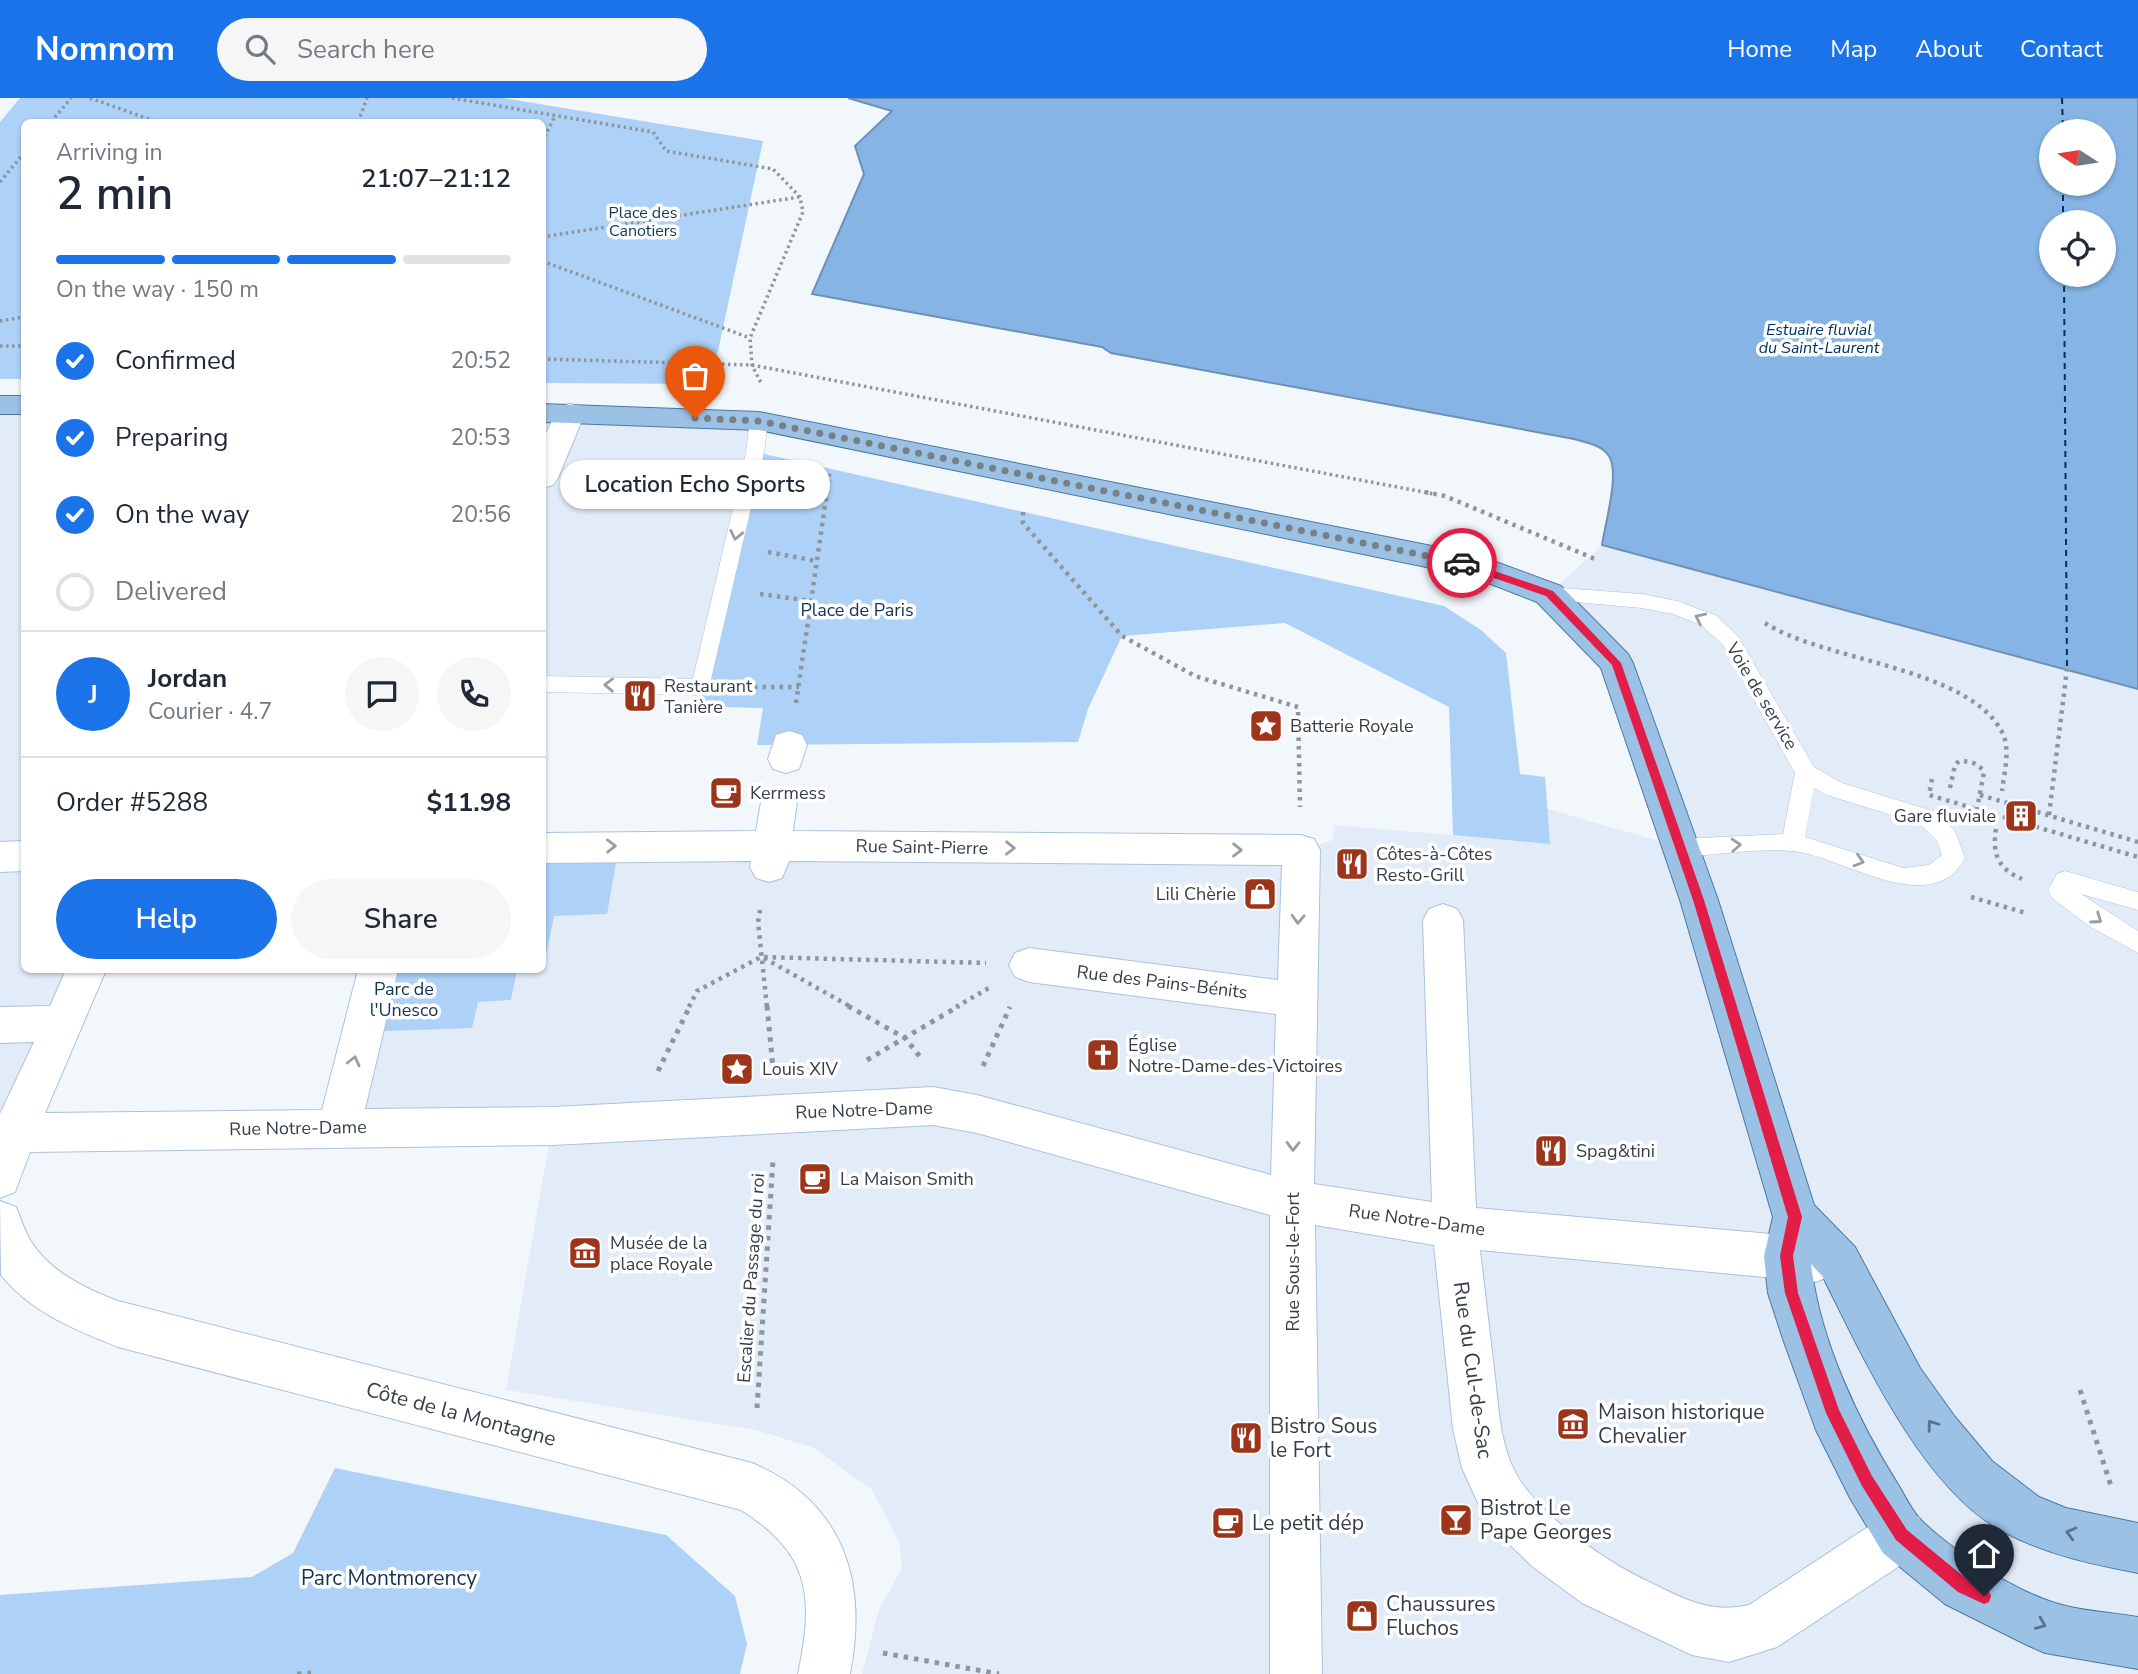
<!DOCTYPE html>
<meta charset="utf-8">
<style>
:root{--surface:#fff;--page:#f6f6f7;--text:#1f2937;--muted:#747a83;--line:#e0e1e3;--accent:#1a73e8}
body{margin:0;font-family:"Nunito Sans",sans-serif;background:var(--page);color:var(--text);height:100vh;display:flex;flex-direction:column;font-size:26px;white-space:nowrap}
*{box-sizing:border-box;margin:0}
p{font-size:23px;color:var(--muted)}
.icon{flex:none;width:38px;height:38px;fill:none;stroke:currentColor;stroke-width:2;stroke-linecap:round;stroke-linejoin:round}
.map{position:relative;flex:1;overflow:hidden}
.side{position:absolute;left:21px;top:21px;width:525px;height:854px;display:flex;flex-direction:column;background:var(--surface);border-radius:10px;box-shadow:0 2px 5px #0004}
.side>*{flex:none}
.needle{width:46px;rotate:282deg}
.controls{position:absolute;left:2039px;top:21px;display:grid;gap:14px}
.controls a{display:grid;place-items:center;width:77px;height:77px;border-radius:50%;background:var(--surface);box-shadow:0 2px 5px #0004;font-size:35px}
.pin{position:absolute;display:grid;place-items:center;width:60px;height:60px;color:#fff;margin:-72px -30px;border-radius:50% 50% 50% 0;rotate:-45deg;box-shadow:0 0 7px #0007}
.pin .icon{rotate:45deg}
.courier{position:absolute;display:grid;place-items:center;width:70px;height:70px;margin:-35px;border:5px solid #e11d48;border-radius:50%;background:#fff;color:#222;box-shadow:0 2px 9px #0007}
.bubble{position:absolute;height:49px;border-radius:24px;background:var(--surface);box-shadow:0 2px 5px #0004;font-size:23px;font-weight:600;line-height:49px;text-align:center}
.headline em{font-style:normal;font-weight:600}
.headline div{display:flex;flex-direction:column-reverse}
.headline{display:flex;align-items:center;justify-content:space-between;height:119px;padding:0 35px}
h1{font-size:46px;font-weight:600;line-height:52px}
.bar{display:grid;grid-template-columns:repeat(4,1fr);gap:10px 7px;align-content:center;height:84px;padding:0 35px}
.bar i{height:9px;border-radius:5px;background:var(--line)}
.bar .selected{background:var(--accent)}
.bar p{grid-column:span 4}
.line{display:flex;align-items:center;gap:18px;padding:0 35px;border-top:2px solid var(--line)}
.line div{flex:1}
.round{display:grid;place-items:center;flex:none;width:74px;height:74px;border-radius:37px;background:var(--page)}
ol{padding:0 35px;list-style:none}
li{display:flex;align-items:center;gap:21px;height:77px}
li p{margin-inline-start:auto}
li .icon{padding:7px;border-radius:50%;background:var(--accent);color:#fff;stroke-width:4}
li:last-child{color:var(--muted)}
li i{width:38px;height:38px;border:4px solid var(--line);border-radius:50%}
.action{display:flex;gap:14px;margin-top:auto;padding:14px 35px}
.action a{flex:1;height:80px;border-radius:42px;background:var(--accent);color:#fff;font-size:28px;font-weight:600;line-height:80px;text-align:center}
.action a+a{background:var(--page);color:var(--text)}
header{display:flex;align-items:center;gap:42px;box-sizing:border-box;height:98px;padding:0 35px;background:var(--accent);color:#fff}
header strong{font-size:33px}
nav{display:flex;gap:38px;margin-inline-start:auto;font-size:24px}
.search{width:490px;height:63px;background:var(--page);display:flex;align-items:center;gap:18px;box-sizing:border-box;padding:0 24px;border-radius:38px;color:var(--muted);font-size:26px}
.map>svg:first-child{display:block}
</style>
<header>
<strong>Nomnom</strong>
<div class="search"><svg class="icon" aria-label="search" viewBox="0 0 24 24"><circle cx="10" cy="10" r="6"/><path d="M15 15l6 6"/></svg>Search here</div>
<nav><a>Home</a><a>Map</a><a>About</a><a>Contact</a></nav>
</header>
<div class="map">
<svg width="2138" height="1576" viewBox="0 0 2138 1576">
<rect width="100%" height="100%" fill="#f2f7fc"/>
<g fill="#e1ecf8">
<polygon points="0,307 24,307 24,872 86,872 61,925 0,1035"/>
<polygon points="543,315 759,323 701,589 543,586"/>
<polygon points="1602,447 2138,591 2138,1576 862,1576 879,1512 902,1470 899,1444 872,1392 814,1350 756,1332 506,1292 552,1028 339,1030 378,872 542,872 543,750 1301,752 1333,742 1334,727 1452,737 1548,711 1679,749 1626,593 1549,496"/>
</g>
<g fill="#aed1f7">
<polygon points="20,0 503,0 763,43 718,253 702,286 543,285 542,24 24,24 24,281 0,281 0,24"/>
<polygon points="755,354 1444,508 1481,532 1506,555 1520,676 1545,679 1550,746 1453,737 1449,609 1285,525 1122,538 1088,611 1078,644 757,647 763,610 722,609 700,604"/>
<polygon points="619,748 607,816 554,818 545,863 543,863 542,750"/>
<polygon points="378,872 517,872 511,902 478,904 472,930 361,934"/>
<polygon points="335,1370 666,1437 735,1498 747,1546 740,1576 0,1576 0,1497 252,1479 293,1455"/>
</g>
<path fill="#85b4e5" stroke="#6d91b6" stroke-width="2" fill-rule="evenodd" d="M848,0H2138V591L1602,447C1605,426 1620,375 1609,358C1602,347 1585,344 1574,341L1111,255L1102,249L812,196L864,76L855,48L892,13ZM2051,33H2104V86H2051ZM2051,124H2104V177H2051Z"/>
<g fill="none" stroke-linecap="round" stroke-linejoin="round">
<g stroke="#003460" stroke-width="2" stroke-dasharray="6 5" stroke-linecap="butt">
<polyline points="2062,0 2063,33"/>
<polyline points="2063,86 2063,124"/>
<polyline points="2064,177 2067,571"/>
</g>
<defs>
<g id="lane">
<polygon points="759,317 768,323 764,354 708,594 701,597 542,594 542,578 693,581 746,354 750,323"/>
<path d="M1549,489L1642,496L1677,503L1715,517L1737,537L1814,669L1842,685L1936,714L1955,733L1965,760C1932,823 1840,757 1792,753C1760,750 1713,757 1679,759L1671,756L1668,750L1671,744L1679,741L1783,736L1795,675L1723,547L1701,527L1673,516L1642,510L1542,501L1539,496L1542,491ZM1814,690L1827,697L1920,726L1937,743L1942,757L1929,767L1903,770L1805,739Z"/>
<polygon points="2065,773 2138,794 2138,812 2081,796 2138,833 2138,855 2089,828 2051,799 2048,792 2057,776"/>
</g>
<g id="street">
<polygon points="570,306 581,308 585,315 558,380 553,387 542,390 542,344 559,308"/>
<polygon points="789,633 802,637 807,647 799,671 786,675 773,671 768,661 776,637"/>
<path d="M779,690L792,694L797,704L793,733L1301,737L1314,741L1320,752L1314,1086L1432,1104L1423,822L1429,811L1443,806L1457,811L1463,822L1476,1110L1816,1140L1832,1147L1839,1162L1832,1177L1816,1184L1480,1152C1485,1195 1490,1237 1495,1279C1498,1307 1500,1337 1510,1363C1527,1409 1600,1460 1643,1481C1679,1498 1708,1517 1749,1507L1883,1419L1901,1412L1919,1419L1926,1437L1919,1455L1777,1549L1729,1564L1692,1557L1582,1505L1533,1469L1506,1443L1483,1416L1462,1370L1453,1331L1434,1147L1315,1127L1322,1576H1270V1117L977,1035L933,1027L553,1047L30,1054L15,1094L0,1100V1016L34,944L0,945V909L50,908L66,872H106L45,1015L322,1012L358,872H398L365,1011L553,1009L933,989L977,997L1271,1077L1276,916L1029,884L1015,879L1009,867L1015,855L1029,850L1278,882L1282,767L789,763L782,780L769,784L756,780L750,769L751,763L542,765V735L756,733L761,704L766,694Z"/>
<polygon points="24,743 24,773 0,774 0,744"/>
<path d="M0,1103L16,1109C21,1121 25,1134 32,1145C51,1174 86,1191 118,1203L752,1365C844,1404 868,1483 850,1576H798C814,1499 811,1456 741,1412L118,1249C74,1231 32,1215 1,1177Z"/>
</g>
<g id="primary">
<rect x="0" y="298" width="24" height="18"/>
<path d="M542,306L759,314L1477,457L1561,488L1628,556L1633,565L1718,802L1814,1107L1855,1149L1920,1270L1955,1319L1992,1363L2039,1399L2066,1410L2138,1425V1475C2092,1466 2048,1457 2006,1435C1924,1394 1863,1259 1823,1179L1811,1166C1819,1241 1859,1325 1899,1388C1905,1398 1911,1411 1919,1420C1948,1450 2009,1489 2049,1503C2076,1513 2110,1514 2138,1519V1571L2045,1555L2027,1547L1945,1506L1883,1455L1850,1400L1816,1332L1783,1241L1768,1195L1764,1158L1773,1119L1680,802L1601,570L1537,504L1470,478L759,332L542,324Z"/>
</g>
</defs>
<use href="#lane" stroke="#acc2da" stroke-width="1"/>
<use href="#street" stroke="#acc2da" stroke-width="2"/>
<use href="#primary" stroke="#4c78a3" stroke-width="2"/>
<g stroke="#8e959d" stroke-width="3.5" stroke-dasharray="2.5 3.5" stroke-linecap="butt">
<polyline points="90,0 157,24"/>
<polyline points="452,0 653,34 666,53 773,71 800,99 803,114 750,240 752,267 761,285"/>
<polyline points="51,24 71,0"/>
<polyline points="358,24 367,0"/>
<polyline points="542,44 555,18"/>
<polyline points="0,84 24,55"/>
<polyline points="542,139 799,99"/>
<polyline points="542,163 750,240"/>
<polyline points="0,223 24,219"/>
<polyline points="0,248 24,248"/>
<polyline points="542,261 752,267 1434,396"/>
<polyline points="827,396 830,374"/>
</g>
<g stroke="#8e959d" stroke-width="4.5" stroke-dasharray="3.5 5" stroke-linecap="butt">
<polyline points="1425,394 1445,398 1595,461"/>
<polyline points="1023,414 1023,425 1122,538 1195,578 1298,609 1300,709"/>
<polyline points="768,454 817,463"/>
<polyline points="760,496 811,503"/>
<path d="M1765,525C1823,563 1968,569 2002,634C2011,651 2004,675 2002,693"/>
<polyline points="737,589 799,589"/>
<polyline points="796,605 827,394"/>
<path d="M1950,690L1955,667L1959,663C1970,663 1978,665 1984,674L1977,711"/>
<polyline points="2049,717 2067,571"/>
<path d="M1996,731C1992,756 1998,771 2022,781"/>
<polyline points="1971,799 2026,815"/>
<polyline points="760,812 758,824 767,909"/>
<polyline points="764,860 851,909"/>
<polyline points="689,909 697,893 761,859 986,865"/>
<polyline points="956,909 989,890"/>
</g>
<g stroke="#8e959d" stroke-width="5" stroke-dasharray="4.5 6" stroke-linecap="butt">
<polyline points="767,908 773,970"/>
<polyline points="848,908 905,940 921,960"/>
<polyline points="867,962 959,908"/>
<polyline points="983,968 1010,909"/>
<polyline points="658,973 690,908"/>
<polyline points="2080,1292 2112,1391"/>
<polyline points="757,1310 773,1062"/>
<polyline points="883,1555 999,1576"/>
<polyline points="297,1576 311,1575"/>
</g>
<use href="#lane" fill="#fff" fill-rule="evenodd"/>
<use href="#street" fill="#fff" fill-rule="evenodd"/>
<use href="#primary" fill="#9bc1e5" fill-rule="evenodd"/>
<g stroke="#8e959d" stroke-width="4.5" stroke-dasharray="3.5 5" stroke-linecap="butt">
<polyline points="1932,681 1929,697 2138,759"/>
<polyline points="1980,697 2138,744"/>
</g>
</g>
<defs><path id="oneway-chevron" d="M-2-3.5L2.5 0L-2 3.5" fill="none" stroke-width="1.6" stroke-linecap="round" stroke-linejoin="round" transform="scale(1.75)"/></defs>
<g stroke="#9a9ea4">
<use href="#oneway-chevron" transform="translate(736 437) rotate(102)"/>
<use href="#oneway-chevron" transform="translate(1700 520) rotate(-154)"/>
<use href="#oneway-chevron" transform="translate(609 587) rotate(-179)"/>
<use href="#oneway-chevron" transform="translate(1736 747) rotate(-3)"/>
<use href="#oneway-chevron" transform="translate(611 748) rotate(-1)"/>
<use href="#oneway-chevron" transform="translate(1010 750) rotate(1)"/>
<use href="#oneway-chevron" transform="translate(1237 752) rotate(1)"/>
<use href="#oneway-chevron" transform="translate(1859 763) rotate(17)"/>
<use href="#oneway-chevron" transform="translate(1298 821) rotate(92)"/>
<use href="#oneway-chevron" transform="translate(2097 821) rotate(35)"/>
<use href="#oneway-chevron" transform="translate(354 963) rotate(-77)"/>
<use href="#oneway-chevron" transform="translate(1293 1048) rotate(91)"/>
</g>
<g stroke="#5e7287">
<use href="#oneway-chevron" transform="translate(1932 1327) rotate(-126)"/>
<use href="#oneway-chevron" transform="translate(2071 1435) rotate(-165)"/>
<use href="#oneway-chevron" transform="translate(2041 1526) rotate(22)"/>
</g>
<polygon fill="#e11d48" points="1462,462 1553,493 1621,565 1704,802 1802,1119 1793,1158 1798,1195 1839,1312 1872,1378 1907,1432 1969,1483 1989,1493 1991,1498 1989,1504 1984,1506 1958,1494 1896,1442 1862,1388 1826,1315 1785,1195 1780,1158 1788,1119 1693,802 1612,567 1546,498 1459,468 1459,463"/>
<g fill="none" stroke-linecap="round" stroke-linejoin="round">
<polyline stroke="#777f87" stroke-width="7" stroke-dasharray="0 12.6" points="695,320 759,323 1462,465"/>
</g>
<defs>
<symbol id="restaurant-square" viewBox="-11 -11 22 22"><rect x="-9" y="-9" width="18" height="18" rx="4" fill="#9d351b" stroke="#fff"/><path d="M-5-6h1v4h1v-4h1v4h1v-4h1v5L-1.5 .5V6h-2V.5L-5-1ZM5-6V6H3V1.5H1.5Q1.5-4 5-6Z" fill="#fff"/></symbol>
<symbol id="sight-square" viewBox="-11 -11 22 22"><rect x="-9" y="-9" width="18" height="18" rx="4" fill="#9d351b" stroke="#fff"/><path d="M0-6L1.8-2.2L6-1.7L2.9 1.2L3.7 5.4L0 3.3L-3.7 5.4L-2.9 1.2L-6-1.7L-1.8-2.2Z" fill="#fff"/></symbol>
<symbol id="cafe-square" viewBox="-11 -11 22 22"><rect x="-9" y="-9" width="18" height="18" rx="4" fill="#9d351b" stroke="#fff"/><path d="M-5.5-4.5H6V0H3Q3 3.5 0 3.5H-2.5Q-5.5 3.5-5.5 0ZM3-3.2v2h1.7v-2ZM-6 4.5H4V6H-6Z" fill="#fff"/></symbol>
<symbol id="building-square" viewBox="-11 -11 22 22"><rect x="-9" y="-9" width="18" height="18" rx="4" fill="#9d351b" stroke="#fff"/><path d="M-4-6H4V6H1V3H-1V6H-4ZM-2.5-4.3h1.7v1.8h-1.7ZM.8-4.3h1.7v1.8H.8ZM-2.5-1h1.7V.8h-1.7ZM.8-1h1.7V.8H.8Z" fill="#fff"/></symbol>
<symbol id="shop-square" viewBox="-11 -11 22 22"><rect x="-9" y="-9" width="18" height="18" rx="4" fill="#9d351b" stroke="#fff"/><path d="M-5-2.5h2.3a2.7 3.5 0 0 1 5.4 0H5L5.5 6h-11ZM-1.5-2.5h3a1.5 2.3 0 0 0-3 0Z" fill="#fff"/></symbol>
<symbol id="church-square" viewBox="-11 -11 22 22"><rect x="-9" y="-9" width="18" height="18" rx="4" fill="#9d351b" stroke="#fff"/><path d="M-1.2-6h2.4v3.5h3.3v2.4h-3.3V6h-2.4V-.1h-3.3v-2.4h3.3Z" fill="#fff"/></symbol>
<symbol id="museum-square" viewBox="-11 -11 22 22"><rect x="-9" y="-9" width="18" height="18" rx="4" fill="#9d351b" stroke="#fff"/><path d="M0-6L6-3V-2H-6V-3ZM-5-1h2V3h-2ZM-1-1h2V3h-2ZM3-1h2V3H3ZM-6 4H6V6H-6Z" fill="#fff"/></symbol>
<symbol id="bar-square" viewBox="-11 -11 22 22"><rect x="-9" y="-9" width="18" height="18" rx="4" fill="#9d351b" stroke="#fff"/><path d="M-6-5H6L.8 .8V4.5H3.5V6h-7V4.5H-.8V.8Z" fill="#fff"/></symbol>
</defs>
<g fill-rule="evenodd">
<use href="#restaurant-square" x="621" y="579" width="38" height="38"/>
<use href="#sight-square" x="1247" y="609" width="38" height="38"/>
<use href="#cafe-square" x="707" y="676" width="38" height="38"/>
<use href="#building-square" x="2002" y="699" width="38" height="38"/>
<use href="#restaurant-square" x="1333" y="747" width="38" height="38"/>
<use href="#shop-square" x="1241" y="777" width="38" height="38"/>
<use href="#church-square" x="1084" y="938" width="38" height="38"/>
<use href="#sight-square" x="718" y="952" width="38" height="38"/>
<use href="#restaurant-square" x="1532" y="1034" width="38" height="38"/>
<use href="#cafe-square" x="796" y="1062" width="38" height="38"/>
<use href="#museum-square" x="566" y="1136" width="38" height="38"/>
<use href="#museum-square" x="1554" y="1307" width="38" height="38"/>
<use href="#restaurant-square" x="1227" y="1321" width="38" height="38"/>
<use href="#bar-square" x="1437" y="1403" width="38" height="38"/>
<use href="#cafe-square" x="1209" y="1406" width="38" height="38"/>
<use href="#shop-square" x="1343" y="1499" width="38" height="38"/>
</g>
<g text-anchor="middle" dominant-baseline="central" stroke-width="7" stroke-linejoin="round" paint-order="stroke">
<g font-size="16" fill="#113454" stroke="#fff">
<text x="643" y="115">Place des<tspan x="643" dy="18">Canotiers</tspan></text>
</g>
<g font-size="16" font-style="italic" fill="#003460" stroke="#fff">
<text x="1819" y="232">Estuaire fluvial<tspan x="1819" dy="18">du Saint-Laurent</tspan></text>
</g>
<g font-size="18" fill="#113454" stroke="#fff">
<text x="857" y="512">Place de Paris</text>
<text x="404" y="891">Parc de<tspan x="404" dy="21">l'Unesco</tspan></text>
</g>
<g font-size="18" fill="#353e48" stroke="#fff" text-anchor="start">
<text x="664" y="588">Restaurant<tspan x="664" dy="21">Tanière</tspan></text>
<text x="1290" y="628">Batterie Royale</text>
<text x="750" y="695">Kerrmess</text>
<text x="1996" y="718" text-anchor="end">Gare fluviale</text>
<text x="1376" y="756">Côtes-à-Côtes<tspan x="1376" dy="21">Resto-Grill</tspan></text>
<text x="1236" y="796" text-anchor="end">Lili Chèrie</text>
<text x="1128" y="947">Église<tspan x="1128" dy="21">Notre-Dame-des-Victoires</tspan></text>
<text x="762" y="971">Louis XIV</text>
<text x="1576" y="1053">Spag&amp;tini</text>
<text x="840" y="1081">La Maison Smith</text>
<text x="610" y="1145">Musée de la<tspan x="610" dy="21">place Royale</tspan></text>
</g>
<g font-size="18" fill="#353e48" stroke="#fff">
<text transform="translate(1762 598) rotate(59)">Voie de service</text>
<text transform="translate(922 749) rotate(1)">Rue Saint-Pierre</text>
<text transform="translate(1162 884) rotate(7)">Rue des Pains-Bénits</text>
<text transform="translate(864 1012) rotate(-2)">Rue Notre-Dame</text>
<text transform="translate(298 1030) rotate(-1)">Rue Notre-Dame</text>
<text transform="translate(1417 1122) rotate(8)">Rue Notre-Dame</text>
<text transform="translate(1293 1164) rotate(-90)">Rue Sous-le-Fort</text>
<text transform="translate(751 1180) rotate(-86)">Escalier du Passage du roi</text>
</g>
<g font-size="21" fill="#353e48" stroke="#fff">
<text transform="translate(1473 1272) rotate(82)">Rue du Cul-de-Sac</text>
<text transform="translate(461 1316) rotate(15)">Côte de la Montagne</text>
</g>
<g font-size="21" fill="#353e48" stroke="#fff" text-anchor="start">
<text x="1598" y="1314">Maison historique<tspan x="1598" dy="24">Chevalier</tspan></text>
<text x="1270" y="1328">Bistro Sous<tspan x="1270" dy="24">le Fort</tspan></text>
<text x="1480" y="1410">Bistrot Le<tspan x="1480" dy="24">Pape Georges</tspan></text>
<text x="1252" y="1425">Le petit dép</text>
<text x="1386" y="1506">Chaussures<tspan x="1386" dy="24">Fluchos</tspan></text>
</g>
<g font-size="21" fill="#113454" stroke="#fff">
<text x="389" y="1480">Parc Montmorency</text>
</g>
</g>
</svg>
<div class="controls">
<a><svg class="needle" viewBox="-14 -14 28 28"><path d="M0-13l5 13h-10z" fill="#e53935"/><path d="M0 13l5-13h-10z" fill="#747a83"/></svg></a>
<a><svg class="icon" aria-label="locate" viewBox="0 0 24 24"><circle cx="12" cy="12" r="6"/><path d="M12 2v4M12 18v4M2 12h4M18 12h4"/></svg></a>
</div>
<div class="pin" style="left:695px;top:320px;background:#ea580c"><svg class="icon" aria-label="bag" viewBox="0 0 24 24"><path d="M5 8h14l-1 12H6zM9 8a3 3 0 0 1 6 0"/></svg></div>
<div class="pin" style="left:1984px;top:1498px;background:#1f2937"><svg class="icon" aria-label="home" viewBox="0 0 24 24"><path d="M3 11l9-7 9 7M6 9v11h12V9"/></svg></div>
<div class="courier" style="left:1462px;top:465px"><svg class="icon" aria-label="car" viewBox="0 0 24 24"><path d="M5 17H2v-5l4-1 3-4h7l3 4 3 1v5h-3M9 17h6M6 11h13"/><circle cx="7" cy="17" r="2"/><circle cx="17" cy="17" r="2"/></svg></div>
<div class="bubble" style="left:560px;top:362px;width:270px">Location Echo Sports</div>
<section class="side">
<div class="headline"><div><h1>2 min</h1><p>Arriving in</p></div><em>21:07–21:12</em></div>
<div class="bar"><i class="selected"></i><i class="selected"></i><i class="selected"></i><i></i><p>On the way · 150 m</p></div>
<ol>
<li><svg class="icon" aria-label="check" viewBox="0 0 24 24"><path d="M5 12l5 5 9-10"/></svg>Confirmed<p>20:52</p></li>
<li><svg class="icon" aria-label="check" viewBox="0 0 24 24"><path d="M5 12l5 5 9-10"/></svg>Preparing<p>20:53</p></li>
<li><svg class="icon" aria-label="check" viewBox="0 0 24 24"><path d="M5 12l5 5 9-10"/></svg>On the way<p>20:56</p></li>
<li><i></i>Delivered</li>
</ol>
<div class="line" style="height:126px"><b class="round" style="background:var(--accent);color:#fff">J</b><div><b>Jordan</b><p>Courier · 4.7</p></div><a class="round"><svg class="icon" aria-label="chat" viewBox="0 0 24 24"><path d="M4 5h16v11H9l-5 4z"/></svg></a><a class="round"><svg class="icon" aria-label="phone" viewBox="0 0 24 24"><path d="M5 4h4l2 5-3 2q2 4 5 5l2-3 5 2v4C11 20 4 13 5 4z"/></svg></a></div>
<div class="line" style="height:91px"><div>Order #5288</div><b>$11.98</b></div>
<div class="action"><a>Help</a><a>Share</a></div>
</section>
</div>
